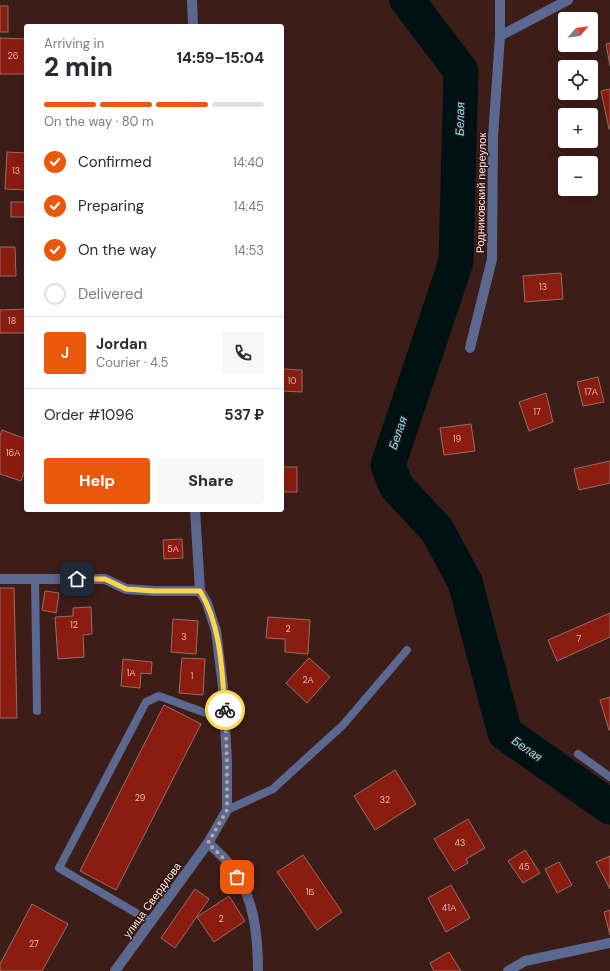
<!DOCTYPE html>
<meta charset="utf-8">
<style>
:root{--surface:#fff;--page:#f7f7f7;--text:#2b2b33;--muted:#7c7c81;--line:#e1e1e2;--accent:#ea580c}
body{margin:0;font-family:"DM Sans",sans-serif;background:var(--page);color:var(--text);height:100vh;display:flex;flex-direction:column;font-size:15px;white-space:nowrap}
*{box-sizing:border-box;margin:0}
p{font-size:13px;color:var(--muted)}
.icon{flex:none;width:22px;height:22px;fill:none;stroke:currentColor;stroke-width:2;stroke-linecap:round;stroke-linejoin:round}
.map{position:relative;flex:1;overflow:hidden}
.panel{position:absolute;left:24px;top:24px;width:260px;height:488px;display:flex;flex-direction:column;background:var(--surface);border-radius:4px;box-shadow:0 4px 16px #0002}
.panel>*{flex:none}
.needle{width:26px;rotate:62deg}
.buttons{position:absolute;left:558px;top:12px;display:grid;gap:8px}
.buttons a{display:grid;place-items:center;width:40px;height:40px;border-radius:4px;background:var(--surface);box-shadow:0 4px 16px #0002;font-size:20px}
.pin{position:absolute;display:grid;place-items:center;width:34px;height:34px;color:#fff;margin:-17px;border-radius:8px;box-shadow:0 2px 6px #0006}
.courier{position:absolute;display:grid;place-items:center;width:40px;height:40px;margin:-20px;border:3px solid #ffd54a;border-radius:50%;background:#fff;color:#222;box-shadow:0 1px 5px #0007}
.summary em{font-style:normal;font-weight:800}
.summary div{display:flex;flex-direction:column-reverse}
.summary{display:flex;align-items:center;justify-content:space-between;height:68px;padding:0 20px}
h1{font-size:26px;font-weight:800;line-height:30px}
.bar{display:grid;grid-template-columns:repeat(4,1fr);gap:6px 4px;align-content:center;height:48px;padding:0 20px}
.bar i{height:5px;border-radius:3px;background:var(--line)}
.bar .current{background:var(--accent)}
.bar p{grid-column:span 4}
.line{display:flex;align-items:center;gap:10px;padding:0 20px;border-top:1px solid var(--line)}
.line div{flex:1}
.round{display:grid;place-items:center;flex:none;width:42px;height:42px;border-radius:4px;background:var(--page)}
ol{padding:0 20px;list-style:none}
li{display:flex;align-items:center;gap:12px;height:44px}
li p{margin-inline-start:auto}
li .icon{padding:4px;border-radius:50%;background:var(--accent);color:#fff;stroke-width:4}
li:last-child{color:var(--muted)}
li i{width:22px;height:22px;border:2px solid var(--line);border-radius:50%}
.primary-button{display:flex;gap:8px;margin-top:auto;padding:8px 20px}
.primary-button a{flex:1;height:46px;border-radius:4px;background:var(--accent);color:#fff;font-size:16px;font-weight:800;line-height:46px;text-align:center}
.primary-button a+a{background:var(--page);color:var(--text)}
.map>svg:first-child{display:block}
</style>
<div class="map">
<svg width="610" height="971" viewBox="0 0 610 971">
<rect width="100%" height="100%" fill="#3d1d18"/>
<g fill="none" stroke-linecap="round" stroke-linejoin="round">
<polyline stroke="#001114" stroke-width="35" points="407,0 461,71 456,262 388,465 396,486 437,530 465,582 505,733 610,807"/>
</g>
<g fill="#8b1c10" stroke="#966f68">
<rect x="0" y="6" width="8" height="26"/>
<polygon points="0,38 26,39 26,74 0,74"/>
<polygon points="610,43 610,66 606,44"/>
<polygon points="610,89 610,129 609,129 601,91"/>
<polygon points="7,152 26,153 26,190 5,189"/>
<rect x="11" y="202" width="15" height="15"/>
<polygon points="0,247 15,247 16,276 0,276"/>
<polygon points="561,273 563,299 525,302 523,276"/>
<polygon points="25,309 25,333 0,333 0,310"/>
<polygon points="282,369 302,370 302,392 282,391"/>
<polygon points="598,377 604,402 583,406 577,382"/>
<polygon points="546,393 553,422 529,431 519,402"/>
<polygon points="471,424 475,451 444,455 440,428"/>
<polygon points="2,430 26,439 26,467 21,481 0,474 0,436"/>
<polygon points="610,461 610,483 579,490 574,469"/>
<rect x="282" y="467" width="15" height="25"/>
<polygon points="182,539 183,558 164,559 163,540"/>
<polygon points="0,588 14,588 17,718 0,718"/>
<polygon points="45,591 59,593 56,613 42,610"/>
<polygon points="91,607 92,634 83,635 84,657 58,659 55,617 73,616 73,608"/>
<polygon points="610,613 610,637 557,661 548,640"/>
<polygon points="268,617 310,620 308,654 285,652 285,639 266,638"/>
<polygon points="173,619 198,621 196,654 171,652"/>
<polygon points="182,658 205,659 203,695 179,693"/>
<polygon points="309,658 330,677 307,703 286,683"/>
<polygon points="123,659 152,662 151,674 141,673 140,688 121,686"/>
<polygon points="610,697 610,730 609,730 600,700"/>
<polygon points="164,705 201,724 116,890 80,871"/>
<polygon points="395,770 416,804 375,830 354,796"/>
<polygon points="468,819 485,848 466,859 468,863 454,871 434,839"/>
<polygon points="525,850 540,873 523,883 508,861"/>
<polygon points="303,855 342,912 317,930 277,872"/>
<polygon points="610,856 610,889 596,862"/>
<polygon points="559,862 572,885 557,893 545,869"/>
<polygon points="451,885 470,918 446,932 428,898"/>
<polygon points="195,889 209,899 175,948 161,938"/>
<polygon points="229,896 245,921 214,942 197,917"/>
<polygon points="32,904 68,924 42,971 0,971 0,964"/>
<polygon points="610,910 610,935 604,912"/>
<polygon points="449,952 461,971 434,971 430,963"/>
</g>
<g fill="none" stroke-linecap="round" stroke-linejoin="round">
<g stroke="#5b6890" stroke-width="8">
<polyline points="35,579 37,711"/>
<polyline points="578,754 610,777"/>
<polyline points="227,810 273,789 287,776 343,725 407,650"/>
<polyline points="150,921 59,868 146,702 159,696 225,720"/>
</g>
<g stroke="#5b6890" stroke-width="10">
<polyline points="192,0 193,26"/>
<polyline points="500,36 568,0"/>
<polyline points="470,348 492,259 493,137 500,36 500,0"/>
<polyline points="0,579 105,579 126,589 154,591 200,591"/>
<path d="M208,843C216,850 224,857 230,865C254,895 258,934 258,971"/>
<polyline points="115,971 208,843 227,810 227,762 223,687 216,631 207,603 200,591 195,510"/>
<polyline points="508,971 525,961 610,943"/>
</g>
</g>
<g fill="none" stroke-linecap="round" stroke-linejoin="round">
<polyline stroke="#b9a6a2" stroke-width="4" stroke-dasharray="0 7.2" points="225,710 227,762 227,810 208,843 230,865 237,877"/>
<path stroke="#ffd54a" stroke-width="5" d="M77,579H105L126,589L154,591H200C221,625 222,671 225,710"/>
</g>
<g text-anchor="middle" dominant-baseline="central" stroke-width="3" stroke-linejoin="round" paint-order="stroke">
<g font-size="9" fill="#e0bab5">
<text x="13" y="56">26</text>
<text x="16" y="171">13</text>
<text x="543" y="287">13</text>
<text x="12" y="321">18</text>
<text x="292" y="381">10</text>
<text x="591" y="392">17А</text>
<text x="537" y="412">17</text>
<text x="457" y="439">19</text>
<text x="13" y="453">16А</text>
<text x="173" y="549">5А</text>
<text x="74" y="625">12</text>
<text x="288" y="629">2</text>
<text x="184" y="637">3</text>
<text x="579" y="639">7</text>
<text x="131" y="673">1А</text>
<text x="192" y="676">1</text>
<text x="308" y="680">2А</text>
<text x="140" y="798">29</text>
<text x="385" y="800">32</text>
<text x="460" y="843">43</text>
<text x="524" y="867">45</text>
<text x="310" y="892">1Б</text>
<text x="449" y="908">41А</text>
<text x="221" y="919">2</text>
<text x="34" y="944">27</text>
</g>
<g font-size="11" fill="#fcefec" stroke="#32140f">
<text transform="translate(481 193) rotate(-89)">Родниковский переулок</text>
<text transform="translate(152 900) rotate(-54)">улица Свердлова</text>
</g>
<g font-size="12" font-style="italic" fill="#72e4f8" stroke="#32140f">
<text transform="translate(460 119) rotate(-89)">Белая</text>
<text transform="translate(398 433) rotate(-71)">Белая</text>
<text transform="translate(527 749) rotate(35)">Белая</text>
</g>
</g>
</svg>
<div class="buttons">
<a><svg class="needle" viewBox="-14 -14 28 28"><path d="M0-13l5 13h-10z" fill="#e53935"/><path d="M0 13l5-13h-10z" fill="#7c7c81"/></svg></a>
<a><svg class="icon" aria-label="locate" viewBox="0 0 24 24"><circle cx="12" cy="12" r="6"/><path d="M12 2v4M12 18v4M2 12h4M18 12h4"/></svg></a>
<a>+</a>
<a>−</a>
</div>
<div class="pin" style="left:237px;top:877px;background:#ea580c"><svg class="icon" aria-label="bag" viewBox="0 0 24 24"><path d="M5 8h14l-1 12H6zM9 8a3 3 0 0 1 6 0"/></svg></div>
<div class="pin" style="left:77px;top:579px;background:#1f2937"><svg class="icon" aria-label="home" viewBox="0 0 24 24"><path d="M3 11l9-7 9 7M6 9v11h12V9"/></svg></div>
<div class="courier" style="left:225px;top:710px"><svg class="icon" aria-label="bike" viewBox="0 0 24 24"><circle cx="6" cy="16" r="4"/><circle cx="18" cy="16" r="4"/><path d="M6 16l4-8h5l3 8M10 8l3 8H6M13 5h3"/></svg></div>
<section class="panel">
<div class="summary"><div><h1>2 min</h1><p>Arriving in</p></div><em>14:59–15:04</em></div>
<div class="bar"><i class="current"></i><i class="current"></i><i class="current"></i><i></i><p>On the way · 80 m</p></div>
<ol>
<li><svg class="icon" aria-label="check" viewBox="0 0 24 24"><path d="M5 12l5 5 9-10"/></svg>Confirmed<p>14:40</p></li>
<li><svg class="icon" aria-label="check" viewBox="0 0 24 24"><path d="M5 12l5 5 9-10"/></svg>Preparing<p>14:45</p></li>
<li><svg class="icon" aria-label="check" viewBox="0 0 24 24"><path d="M5 12l5 5 9-10"/></svg>On the way<p>14:53</p></li>
<li><i></i>Delivered</li>
</ol>
<div class="line" style="height:72px"><b class="round" style="background:var(--accent);color:#fff">J</b><div><b>Jordan</b><p>Courier · 4.5</p></div><a class="round"><svg class="icon" aria-label="phone" viewBox="0 0 24 24"><path d="M5 4h4l2 5-3 2q2 4 5 5l2-3 5 2v4C11 20 4 13 5 4z"/></svg></a></div>
<div class="line" style="height:52px"><div>Order #1096</div><b>537 ₽</b></div>
<div class="primary-button"><a>Help</a><a>Share</a></div>
</section>
</div>
